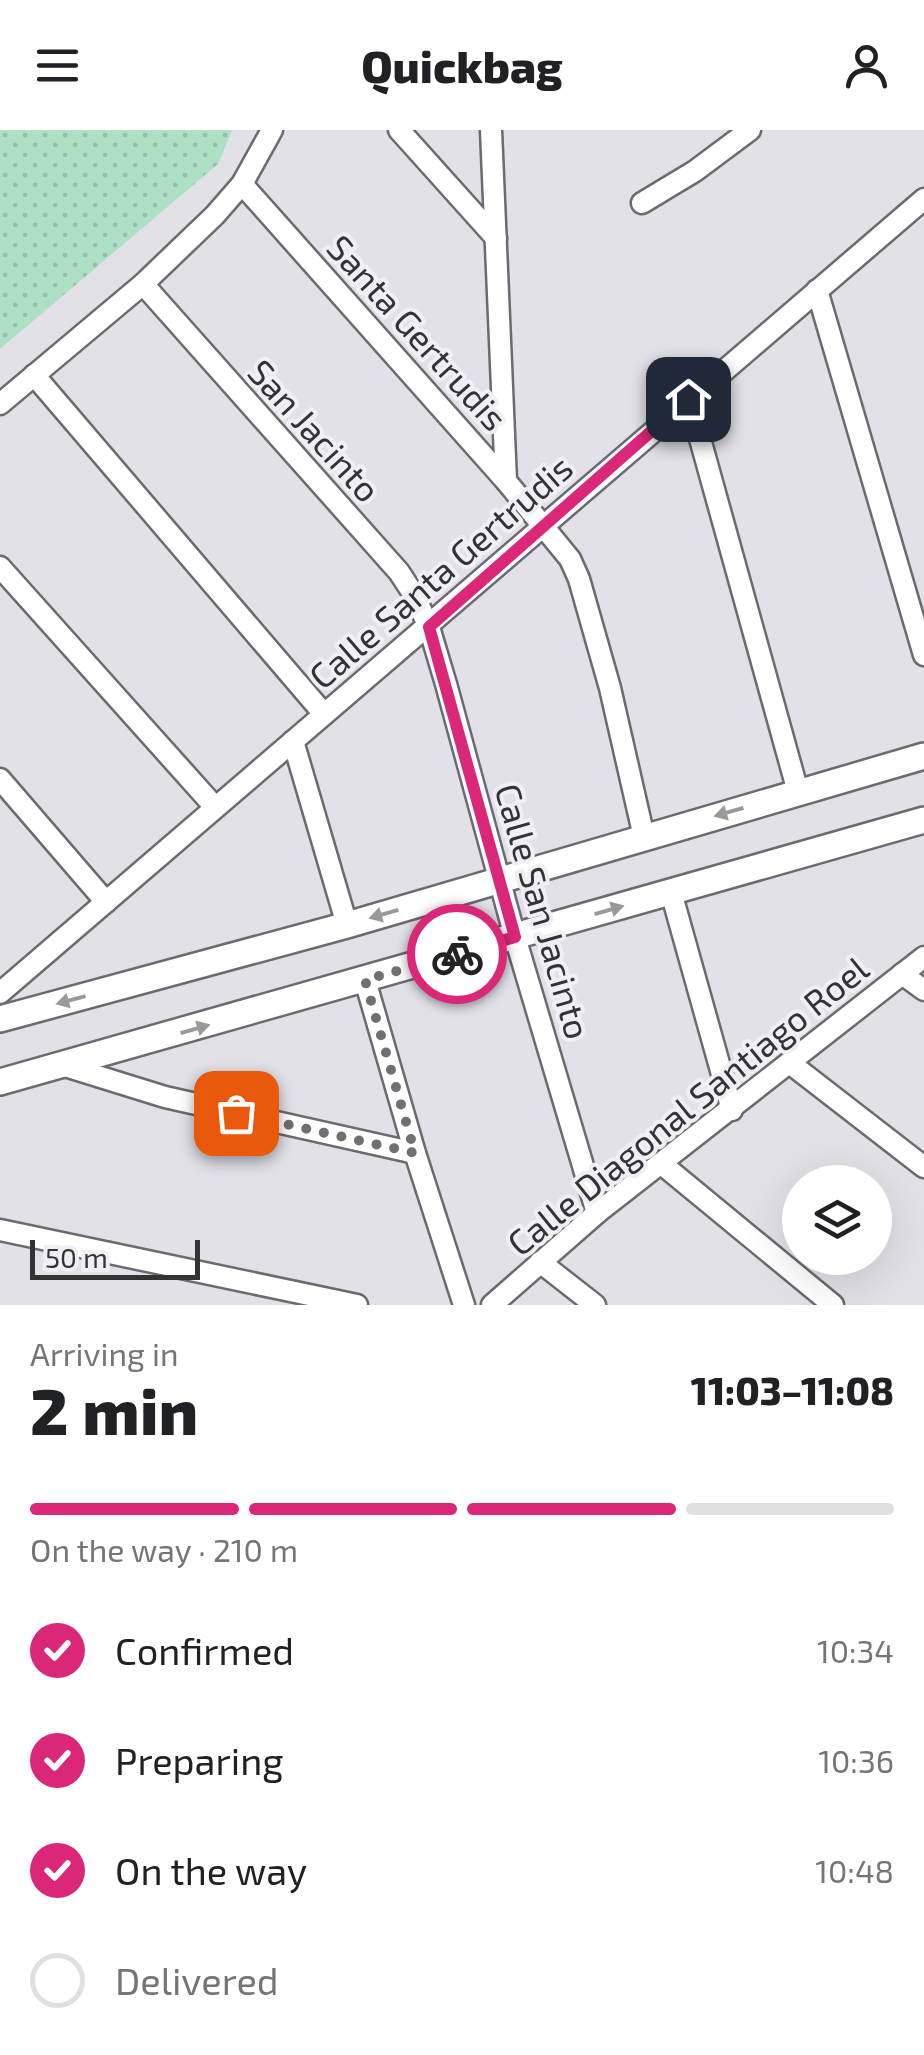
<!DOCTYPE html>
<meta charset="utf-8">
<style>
:root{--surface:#fff;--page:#f2f2f2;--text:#202124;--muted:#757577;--line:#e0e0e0;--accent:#db2777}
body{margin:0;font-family:"Exo 2",sans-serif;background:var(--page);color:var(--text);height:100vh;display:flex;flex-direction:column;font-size:38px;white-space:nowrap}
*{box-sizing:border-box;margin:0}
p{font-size:32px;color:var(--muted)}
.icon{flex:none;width:55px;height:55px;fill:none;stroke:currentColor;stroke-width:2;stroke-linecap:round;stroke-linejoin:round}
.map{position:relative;height:1175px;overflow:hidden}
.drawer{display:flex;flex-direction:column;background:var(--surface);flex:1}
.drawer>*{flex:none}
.controls{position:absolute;left:782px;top:1035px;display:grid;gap:20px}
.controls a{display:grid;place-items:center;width:110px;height:110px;border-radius:50%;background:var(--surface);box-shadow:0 10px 40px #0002;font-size:50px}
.scale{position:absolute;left:30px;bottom:25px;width:170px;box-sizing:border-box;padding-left:10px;border:5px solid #333336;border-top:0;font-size:28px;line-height:35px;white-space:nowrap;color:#333336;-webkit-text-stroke:8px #efeff5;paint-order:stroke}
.pin{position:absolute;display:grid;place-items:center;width:85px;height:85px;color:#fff;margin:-42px;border-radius:20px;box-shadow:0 5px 15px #0006}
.courier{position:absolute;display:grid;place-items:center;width:100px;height:100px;margin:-50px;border:8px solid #db2777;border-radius:50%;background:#fff;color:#222;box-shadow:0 2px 12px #0007}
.head em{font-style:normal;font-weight:800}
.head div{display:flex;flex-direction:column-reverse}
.head{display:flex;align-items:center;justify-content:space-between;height:170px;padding:0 30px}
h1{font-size:65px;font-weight:800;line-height:75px}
.bar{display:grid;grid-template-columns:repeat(4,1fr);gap:15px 10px;align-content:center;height:120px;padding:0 30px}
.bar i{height:12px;border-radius:8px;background:var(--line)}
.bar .selected{background:var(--accent)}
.bar p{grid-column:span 4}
ol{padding:0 30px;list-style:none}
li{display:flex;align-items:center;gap:30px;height:110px}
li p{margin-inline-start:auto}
li .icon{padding:10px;border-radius:50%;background:var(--accent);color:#fff;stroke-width:4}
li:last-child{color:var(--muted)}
li i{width:55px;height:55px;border:5px solid var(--line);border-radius:50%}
header{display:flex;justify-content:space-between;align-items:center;height:130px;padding:0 30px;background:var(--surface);font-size:45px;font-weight:800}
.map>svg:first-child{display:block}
</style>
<header><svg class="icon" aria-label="menu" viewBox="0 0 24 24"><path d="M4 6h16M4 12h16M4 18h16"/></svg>Quickbag<svg class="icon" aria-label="person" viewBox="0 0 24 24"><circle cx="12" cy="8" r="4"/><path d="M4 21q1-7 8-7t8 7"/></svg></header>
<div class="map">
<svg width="924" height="1175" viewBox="0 0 924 1175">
<defs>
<pattern id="green-dots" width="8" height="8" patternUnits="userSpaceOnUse" patternTransform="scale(2.5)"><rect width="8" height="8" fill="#aee0c4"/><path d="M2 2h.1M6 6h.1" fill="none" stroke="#96c1a9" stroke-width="1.8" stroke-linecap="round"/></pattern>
</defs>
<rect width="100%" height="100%" fill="#e2e1e8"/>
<polygon fill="url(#green-dots)" points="0,0 232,0 218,34 0,219"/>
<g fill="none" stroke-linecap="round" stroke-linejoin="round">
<defs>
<g id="minor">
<polyline points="399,0 496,108"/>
<polyline points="491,0 506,351"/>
<polyline points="242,54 506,351 570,429 579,449 610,558 644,707"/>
<polyline points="642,73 695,41 750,0"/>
<polyline points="143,154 399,442 414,465 429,497 446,554 515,807 597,1083"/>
<polyline points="817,160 924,525"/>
<polyline points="34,245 324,584"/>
<polyline points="689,269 798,662"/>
<polyline points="0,274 143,154 215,85 242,54 272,0"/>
<polyline points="0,437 214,676"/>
<polyline points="293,611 347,795"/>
<polyline points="0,649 106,772"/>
<polyline points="671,762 732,980"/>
<polyline points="902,844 924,860"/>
<polyline points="365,850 415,1023 464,1175"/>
<polyline points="0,863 924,69"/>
<polyline points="791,934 924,1037"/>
<polyline points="65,936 165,967 415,1023"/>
<polyline points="663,1035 833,1175"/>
<polyline points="0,1100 357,1175"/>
<polyline points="540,1132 595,1175"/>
<polyline points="492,1175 597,1083 924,827"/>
</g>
<g id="tertiary">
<polyline points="0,889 347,795 924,626"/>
<polyline points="0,952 924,690"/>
</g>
</defs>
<use href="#minor" stroke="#6b6a70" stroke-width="25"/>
<use href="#tertiary" stroke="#6b6a70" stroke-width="30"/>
<use href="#minor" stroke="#fff" stroke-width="20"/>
<use href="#tertiary" stroke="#fff" stroke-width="25"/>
</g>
<defs><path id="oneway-solid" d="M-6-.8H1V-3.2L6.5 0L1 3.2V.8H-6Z" transform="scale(2.5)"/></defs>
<g fill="#99999a">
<use href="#oneway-solid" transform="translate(729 682) rotate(164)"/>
<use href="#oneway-solid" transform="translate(609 780) rotate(-16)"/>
<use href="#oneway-solid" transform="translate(384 784) rotate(164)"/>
<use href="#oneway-solid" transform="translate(71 870) rotate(165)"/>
<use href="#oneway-solid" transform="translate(195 899) rotate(-16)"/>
</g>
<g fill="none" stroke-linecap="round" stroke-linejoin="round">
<polyline stroke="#707074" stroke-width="10" stroke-dasharray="0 18" points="236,983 415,1023 365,850 457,824"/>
<polyline stroke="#db2777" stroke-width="12" points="457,824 515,807 429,497 688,269"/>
</g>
<g text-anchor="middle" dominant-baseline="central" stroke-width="8" stroke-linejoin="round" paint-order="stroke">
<g font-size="35" fill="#333336" stroke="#efeff5">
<text transform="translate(418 202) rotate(48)">Santa Gertrudis</text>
<text transform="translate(315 300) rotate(48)">San Jacinto</text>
<text transform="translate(440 441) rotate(-41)">Calle Santa Gertrudis</text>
<text transform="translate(544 781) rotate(74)">Calle San Jacinto</text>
<text transform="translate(687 975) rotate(-39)">Calle Diagonal Santiago Roel</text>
</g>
</g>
</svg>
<div class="controls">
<a><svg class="icon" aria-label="layers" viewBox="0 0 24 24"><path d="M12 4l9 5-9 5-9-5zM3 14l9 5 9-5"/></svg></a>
</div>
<div class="scale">50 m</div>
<div class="pin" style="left:236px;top:983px;background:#ea580c"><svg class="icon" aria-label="bag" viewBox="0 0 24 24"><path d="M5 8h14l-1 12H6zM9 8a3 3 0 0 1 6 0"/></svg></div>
<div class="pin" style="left:688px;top:269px;background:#1f2937"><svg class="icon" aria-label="home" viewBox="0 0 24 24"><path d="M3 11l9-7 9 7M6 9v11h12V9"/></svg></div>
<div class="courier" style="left:457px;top:824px"><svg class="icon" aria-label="bike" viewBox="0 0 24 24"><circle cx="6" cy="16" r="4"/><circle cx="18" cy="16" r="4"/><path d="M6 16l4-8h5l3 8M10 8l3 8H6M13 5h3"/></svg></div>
</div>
<section class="drawer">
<div class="head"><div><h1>2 min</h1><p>Arriving in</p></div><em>11:03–11:08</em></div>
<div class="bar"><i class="selected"></i><i class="selected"></i><i class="selected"></i><i></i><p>On the way · 210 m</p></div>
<ol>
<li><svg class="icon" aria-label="check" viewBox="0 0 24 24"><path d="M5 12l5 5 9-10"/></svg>Confirmed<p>10:34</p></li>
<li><svg class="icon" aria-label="check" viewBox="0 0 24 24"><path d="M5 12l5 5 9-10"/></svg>Preparing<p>10:36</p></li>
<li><svg class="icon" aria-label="check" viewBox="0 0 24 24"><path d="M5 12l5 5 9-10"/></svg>On the way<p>10:48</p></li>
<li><i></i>Delivered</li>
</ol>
</section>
